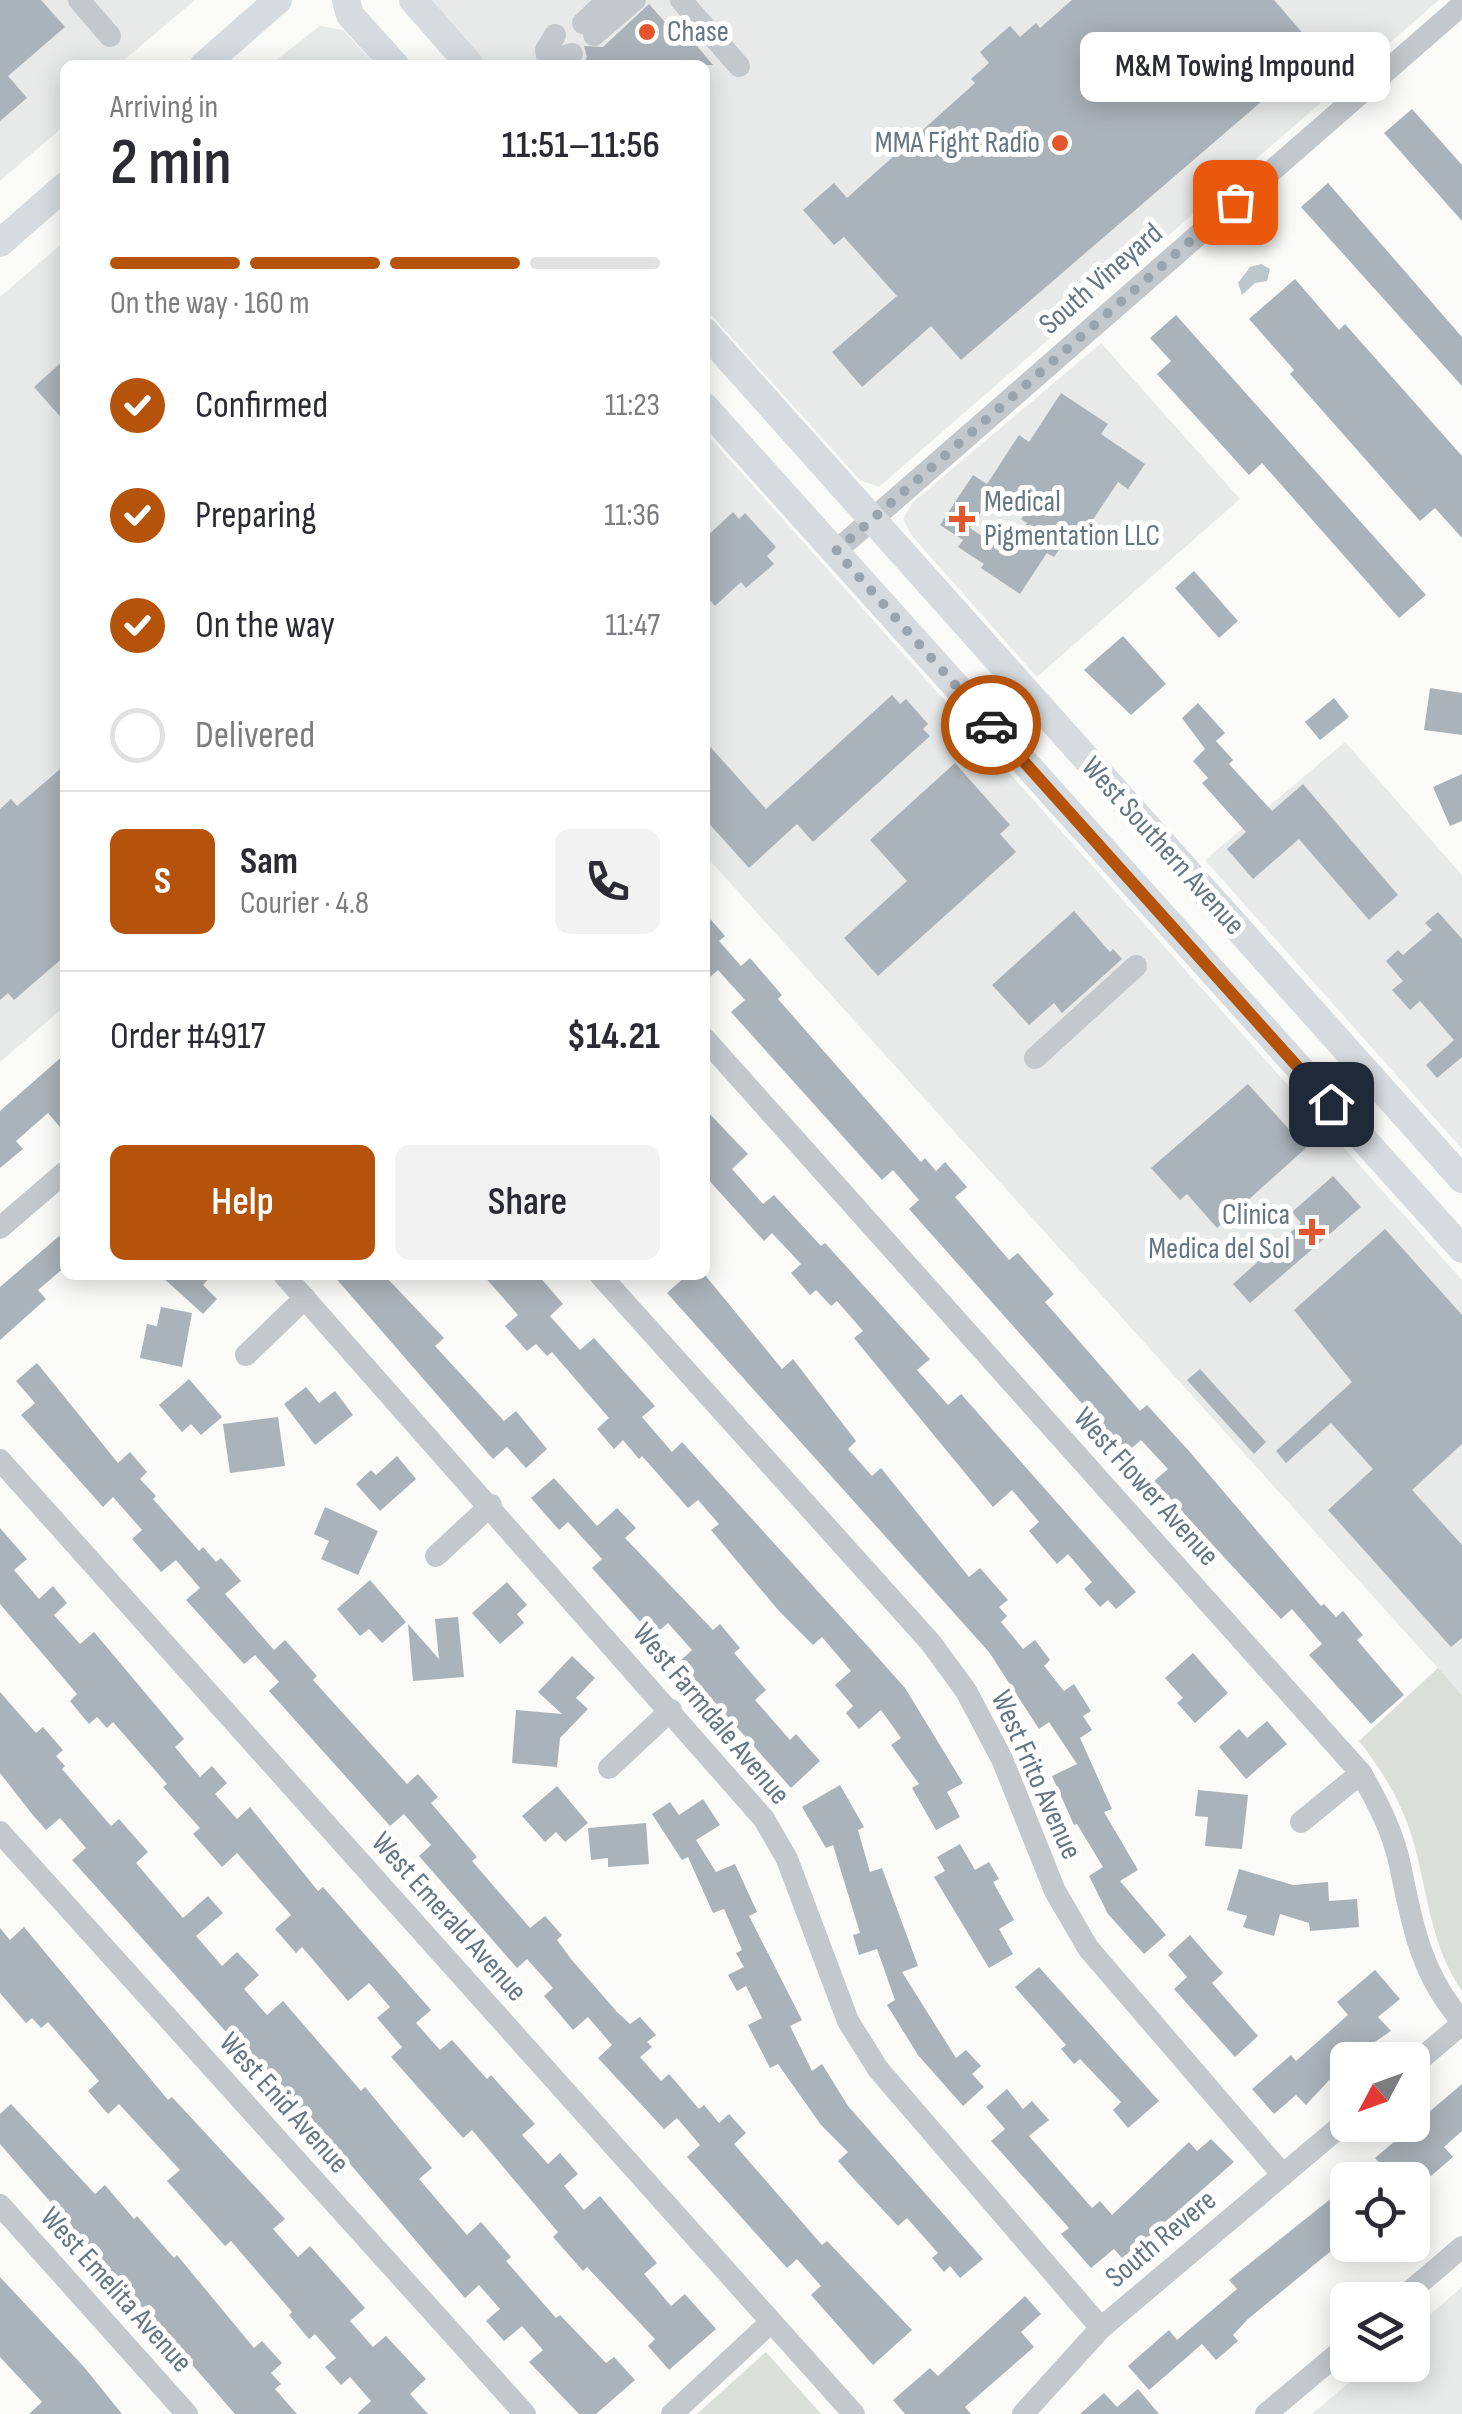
<!DOCTYPE html>
<meta charset="utf-8">
<style>
:root{--surface:#fff;--page:#f2f2f3;--text:#2b2b33;--muted:#7c7c81;--line:#e1e1e2;--accent:#b45309}
body{margin:0;font-family:"Sofia Sans Condensed",sans-serif;background:var(--page);color:var(--text);height:100vh;display:flex;flex-direction:column;font-size:38px;white-space:nowrap}
*{box-sizing:border-box;margin:0}
p{font-size:32px;color:var(--muted)}
.icon{flex:none;width:55px;height:55px;fill:none;stroke:currentColor;stroke-width:2;stroke-linecap:round;stroke-linejoin:round}
.map{position:relative;flex:1;overflow:hidden}
.side{position:absolute;left:60px;top:60px;width:650px;height:1220px;display:flex;flex-direction:column;background:var(--surface);border-radius:15px;box-shadow:0 5px 25px #0003}
.side>*{flex:none}
.needle{width:65px;rotate:229deg}
.buttons{position:absolute;left:1330px;top:2042px;display:grid;gap:20px}
.buttons a{display:grid;place-items:center;width:100px;height:100px;border-radius:15px;background:var(--surface);box-shadow:0 5px 25px #0003;font-size:50px}
.pin{position:absolute;display:grid;place-items:center;width:85px;height:85px;color:#fff;margin:-42px;border-radius:20px;box-shadow:0 5px 15px #0006}
.courier{position:absolute;display:grid;place-items:center;width:100px;height:100px;margin:-50px;border:8px solid #b45309;border-radius:50%;background:#fff;color:#222;box-shadow:0 2px 12px #0007}
.bubble{position:absolute;height:70px;border-radius:15px;background:var(--surface);box-shadow:0 5px 25px #0003;font-size:32px;font-weight:600;line-height:70px;text-align:center}
.overview em{font-style:normal;font-weight:600}
.overview div{display:flex;flex-direction:column-reverse}
.overview{display:flex;align-items:center;justify-content:space-between;height:170px;padding:0 50px}
h1{font-size:65px;font-weight:600;line-height:75px}
.bar{display:grid;grid-template-columns:repeat(4,1fr);gap:15px 10px;align-content:center;height:120px;padding:0 50px}
.bar i{height:12px;border-radius:8px;background:var(--line)}
.bar .on{background:var(--accent)}
.bar p{grid-column:span 4}
.line{display:flex;align-items:center;gap:25px;padding:0 50px;border-top:2px solid var(--line)}
.line div{flex:1}
.round{display:grid;place-items:center;flex:none;width:105px;height:105px;border-radius:15px;background:var(--page)}
ol{padding:0 50px;list-style:none}
li{display:flex;align-items:center;gap:30px;height:110px}
li p{margin-inline-start:auto}
li .icon{padding:10px;border-radius:50%;background:var(--accent);color:#fff;stroke-width:4}
li:last-child{color:var(--muted)}
li i{width:55px;height:55px;border:5px solid var(--line);border-radius:50%}
.primary-button{display:flex;gap:20px;margin-top:auto;padding:20px 50px}
.primary-button a{flex:1;height:115px;border-radius:15px;background:var(--accent);color:#fff;font-size:40px;font-weight:600;line-height:115px;text-align:center}
.primary-button a+a{background:var(--page);color:var(--text)}
.map>svg:first-child{display:block}
</style>
<div class="map">
<svg width="1462" height="2414" viewBox="0 0 1462 2414">
<rect width="100%" height="100%" fill="#fafaf8"/>
<g fill="#e8e9e9">
<polygon points="0,0 195,0 118,65 65,65 65,125 0,181"/>
<polygon points="429,0 1439,0 879,487 860,480 705,308 705,65 487,65"/>
<polygon points="320,26 343,30 375,65 270,65"/>
<polygon points="65,241 65,1006 0,1062 0,297"/>
<polygon points="1101,343 1240,499 1037,677 912,536 903,519 912,503"/>
<polygon points="705,432 1462,1280 1462,1695 705,855"/>
<polygon points="1345,742 1462,875 1462,1149 1205,860"/>
<polygon points="1462,2287 1462,2414 1312,2414 1370,2365 1412,2365 1413,2329"/>
</g>
<g fill="#dadfd7">
<path d="M1438,1668L1462,1695V1991C1429,1943 1428,1890 1412,1837C1401,1801 1382,1770 1359,1741Z"/>
<polygon points="766,2352 821,2414 697,2414"/>
</g>
<polygon fill="#bbc7cb" points="1261,264 1270,269 1267,281 1255,283 1242,295 1238,283 1250,267"/>
<g fill="#aab3b9" fill-rule="evenodd">
<polygon points="0,0 41,0 65,27 8,76 27,98 0,121"/>
<polygon points="1072,0 1274,0 1319,52 961,360 931,326 862,387 832,352 897,296 844,237 834,245 803,210 834,183 847,198 975,83 971,79 989,63 980,52 1010,26 1020,37 1036,23 1040,28"/>
<polygon points="649,4 686,46 692,40 713,65 582,65 587,57 584,46 603,47"/>
<polygon points="1412,109 1462,165 1462,221 1384,133"/>
<polygon points="1328,183 1462,337 1462,386 1301,207"/>
<polygon points="1295,279 1339,330 1345,324 1462,456 1462,538 1435,508 1420,521 1290,374 1294,370 1249,319"/>
<polygon points="1176,315 1426,595 1399,618 1262,463 1249,475 1157,374 1171,361 1150,338"/>
<polygon points="65,359 65,422 34,387"/>
<path d="M1061,393L1108,424L1101,434L1145,464L1128,489L1118,482L1084,533L1075,527L1054,557L1047,553L1020,594L981,568L984,564L958,547L963,540L940,525L973,475L987,484L1019,435L1029,442ZM995,492L1026,513L1021,519L1027,523L1007,553L970,528Z"/>
<polygon points="733,512 739,519 745,513 776,547 767,556 774,564 746,588 741,582 715,606 705,595 705,538"/>
<polygon points="1194,571 1238,621 1219,638 1175,588"/>
<polygon points="1123,636 1166,684 1131,715 1084,670"/>
<polygon points="1430,688 1462,693 1462,735 1424,730"/>
<polygon points="892,695 900,704 906,699 928,724 923,729 930,736 813,842 797,824 749,868 705,819 705,741 766,809"/>
<polygon points="1334,698 1349,717 1320,740 1305,722"/>
<polygon points="1198,703 1225,733 1216,741 1233,760 1229,764 1272,811 1303,784 1398,895 1369,920 1299,839 1253,879 1227,849 1246,832 1202,783 1208,778 1193,761 1205,749 1182,718"/>
<polygon points="955,763 1010,825 1000,834 1016,852 878,976 844,938 907,881 870,840"/>
<polygon points="65,765 65,956 14,1000 8,993 0,1000 0,809 11,799 17,806"/>
<polygon points="1462,774 1462,821 1450,826 1433,787"/>
<polygon points="1074,911 1110,952 1113,949 1122,959 1062,1013 1054,1003 1029,1025 992,985"/>
<polygon points="1438,912 1462,939 1462,1057 1437,1078 1426,1065 1454,1040 1420,1001 1410,1010 1392,990 1403,981 1386,961 1398,950 1403,955 1432,930 1425,923"/>
<polygon points="705,913 725,936 719,941 741,966 750,958 782,995 778,999 921,1162 925,1158 936,1171 945,1162 967,1187 955,1197 1009,1260 1018,1253 1054,1294 1045,1302 1140,1411 1147,1405 1189,1451 1321,1606 1324,1604 1336,1617 1343,1611 1363,1635 1357,1640 1404,1695 1371,1724 1309,1655 1322,1644 1292,1609 1281,1619 1154,1481 1168,1469 1141,1440 1126,1453 909,1209 919,1200 893,1170 882,1180 731,1012 745,1000 718,970 705,981"/>
<polygon points="65,1054 65,1133 48,1113 16,1141 23,1149 0,1168 0,1111"/>
<polygon points="1248,1084 1306,1148 1217,1228 1187,1194 1180,1200 1151,1168"/>
<polygon points="705,1109 748,1154 732,1169 763,1204 774,1195 821,1246 825,1243 930,1359 917,1370 948,1405 961,1394 1136,1592 1116,1609 1108,1600 1100,1607 1084,1589 1092,1582 1068,1554 1057,1564 1029,1531 1039,1522 1012,1490 993,1507 854,1338 863,1331 837,1301 831,1306 816,1290 810,1295 791,1273 801,1264 772,1233 764,1241 705,1176"/>
<polygon points="1333,1176 1361,1207 1250,1303 1233,1284 1301,1223 1292,1212"/>
<polygon points="1385,1229 1462,1315 1462,1444 1412,1490 1462,1545 1462,1638 1451,1647 1328,1510 1373,1469 1331,1423 1286,1463 1276,1451 1352,1382 1294,1310"/>
<polygon points="65,1231 65,1267 38,1290 46,1299 0,1340 0,1287"/>
<polygon points="160,1275 212,1275 203,1285 217,1299 203,1314"/>
<polygon points="333,1275 384,1275 444,1338 435,1346 504,1421 516,1411 547,1449 526,1468 507,1447 493,1459"/>
<polygon points="483,1275 538,1275 563,1304 550,1316 580,1350 594,1338 655,1406 642,1417 672,1452 682,1442 873,1652 905,1688 963,1783 947,1792 960,1817 936,1830 912,1788 919,1784 891,1745 901,1738 881,1710 859,1729 846,1713 853,1706 835,1685 851,1671 822,1637 813,1645 779,1611 711,1530 719,1524 698,1500 688,1508 642,1456 639,1459 623,1440 614,1449 597,1429 609,1418 552,1352 547,1356 536,1344 527,1351 505,1326 518,1315"/>
<polygon points="687,1275 705,1275 782,1369 793,1359 856,1441 848,1449 872,1476 881,1468 969,1577 980,1568 1008,1600 999,1607 1007,1616 1001,1622 1023,1649 1035,1640 1050,1660 1044,1666 1064,1691 1074,1684 1091,1711 1083,1716 1092,1730 1080,1738 1112,1809 1104,1812 1138,1870 1120,1881 1166,1935 1144,1954 1108,1914 1089,1876 1103,1867 1077,1824 1074,1825 1052,1776 1077,1764 1049,1722 1039,1729 989,1652 667,1293"/>
<polygon points="161,1307 192,1313 182,1367 140,1358 147,1324 157,1326"/>
<polygon points="37,1363 118,1463 130,1452 147,1472 140,1479 156,1496 153,1499 199,1551 203,1547 216,1562 221,1558 241,1581 225,1594 274,1650 285,1640 317,1676 313,1680 407,1784 418,1774 438,1797 431,1803 477,1857 472,1861 530,1928 545,1916 562,1935 557,1940 571,1959 617,2012 630,2024 640,2017 656,2035 647,2042 652,2047 640,2057 661,2081 669,2074 699,2109 704,2105 719,2123 729,2114 746,2133 734,2144 822,2245 827,2241 912,2330 873,2365 811,2295 821,2286 797,2259 787,2268 687,2157 700,2145 677,2118 664,2129 598,2058 612,2045 588,2017 573,2030 544,1996 553,1988 527,1959 517,1968 419,1856 431,1845 404,1814 390,1826 269,1691 279,1682 255,1655 244,1664 186,1600 200,1588 176,1560 161,1572 132,1539 142,1530 113,1497 103,1507 21,1415 35,1403 16,1381"/>
<polygon points="1200,1369 1266,1442 1254,1454 1187,1380"/>
<polygon points="189,1379 222,1417 201,1435 191,1424 182,1432 159,1405"/>
<polygon points="306,1387 319,1403 335,1391 353,1415 315,1445 284,1404"/>
<polygon points="278,1417 285,1466 230,1473 223,1424"/>
<polygon points="397,1456 416,1479 380,1511 356,1484 371,1470 376,1475"/>
<polygon points="554,1478 597,1526 617,1508 636,1528 625,1538 713,1630 720,1624 740,1648 734,1653 766,1690 755,1700 790,1740 796,1734 820,1761 791,1788 679,1662 692,1650 668,1623 653,1636 592,1568 602,1559 568,1522 559,1530 531,1498"/>
<polygon points="325,1507 378,1531 358,1575 321,1559 329,1541 314,1534"/>
<polygon points="0,1528 27,1559 14,1570 39,1599 53,1586 67,1603 54,1615 80,1644 94,1632 184,1739 175,1747 200,1777 212,1766 227,1783 215,1794 237,1819 250,1807 318,1891 323,1887 431,2010 416,2023 440,2050 452,2040 487,2079 491,2075 535,2124 522,2135 548,2164 560,2153 578,2174 564,2186 584,2210 600,2196 657,2263 644,2274 671,2306 685,2294 716,2329 669,2370 648,2346 655,2339 587,2267 583,2271 553,2237 558,2232 472,2130 463,2138 391,2057 402,2047 377,2018 390,2007 369,1983 348,2001 302,1947 296,1953 275,1929 291,1915 237,1853 222,1867 193,1834 200,1828 163,1787 167,1784 113,1722 107,1728 97,1717 89,1724 70,1701 77,1694 0,1604"/>
<polygon points="370,1580 406,1622 382,1643 369,1629 360,1636 337,1609"/>
<polygon points="507,1582 527,1605 517,1614 524,1623 500,1644 472,1613"/>
<polygon points="458,1617 464,1677 413,1681 408,1624 439,1659 435,1619"/>
<polygon points="1193,1653 1228,1693 1195,1723 1177,1703 1183,1698 1165,1678"/>
<polygon points="572,1656 595,1678 576,1698 588,1709 560,1738 557,1767 512,1763 516,1710 562,1714 538,1692"/>
<polygon points="0,1692 36,1733 43,1727 63,1750 56,1756 65,1766 62,1769 111,1826 119,1819 148,1852 136,1863 183,1918 208,1896 223,1913 196,1936 222,1966 237,1952 259,1975 244,1989 267,2015 283,2001 361,2091 365,2087 432,2168 419,2179 467,2235 481,2222 511,2257 506,2261 556,2318 560,2315 606,2363 614,2357 635,2380 596,2414 579,2414 529,2362 543,2350 522,2326 504,2341 486,2321 500,2309 479,2285 465,2298 309,2116 305,2120 72,1860 86,1848 60,1818 46,1830 32,1814 0,1773"/>
<polygon points="1267,1721 1287,1744 1246,1779 1219,1747 1239,1729 1247,1738"/>
<polygon points="840,1785 864,1827 858,1830 870,1872 882,1868 918,1966 902,1972 956,2058 966,2050 981,2066 972,2074 984,2087 963,2106 918,2055 887,2005 895,2000 877,1949 859,1955 853,1935 860,1933 833,1845 826,1848 802,1807"/>
<polygon points="557,1786 588,1823 565,1842 556,1832 545,1842 522,1816"/>
<polygon points="1198,1790 1248,1795 1242,1849 1205,1846 1208,1817 1195,1816"/>
<polygon points="703,1799 720,1825 696,1840 716,1872 735,1864 757,1912 749,1916 802,2020 790,2026 812,2071 822,2064 848,2106 983,2259 960,2278 950,2266 944,2272 932,2258 938,2253 907,2218 898,2226 852,2177 838,2161 848,2152 821,2125 778,2064 770,2068 748,2025 762,2018 746,1986 737,1991 728,1975 744,1967 736,1953 742,1950 724,1909 713,1913 688,1857 682,1860 652,1814 670,1802 679,1815"/>
<polygon points="646,1823 649,1864 608,1867 608,1858 591,1860 588,1828"/>
<polygon points="960,1844 975,1870 989,1862 999,1879 993,1882 1014,1920 999,1929 1013,1954 989,1968 934,1877 945,1871 937,1857"/>
<polygon points="1239,1869 1293,1885 1328,1882 1329,1901 1357,1899 1359,1927 1310,1931 1309,1923 1280,1914 1274,1936 1243,1927 1247,1916 1227,1910"/>
<polygon points="24,1927 168,2100 172,2097 285,2219 273,2229 298,2257 310,2246 365,2308 350,2321 373,2347 386,2336 426,2379 410,2394 428,2414 357,2414 371,2401 350,2377 341,2385 325,2367 336,2358 315,2334 309,2339 289,2315 292,2312 231,2241 225,2246 167,2181 180,2170 119,2104 108,2114 88,2091 99,2081 48,2022 41,2028 32,2018 26,2023 0,1993 0,1928 10,1940"/>
<polygon points="1190,1935 1223,1973 1212,1983 1258,2036 1235,2057 1174,1989 1187,1977 1168,1955"/>
<polygon points="1039,1967 1159,2101 1128,2128 1113,2110 1121,2102 1080,2059 1074,2064 1061,2049 1066,2045 1015,1987"/>
<polygon points="1375,1970 1400,1999 1378,2017 1391,2031 1348,2060 1306,2105 1296,2095 1274,2114 1252,2089 1291,2055 1296,2061 1348,2015 1337,2002"/>
<polygon points="1462,2084 1462,2131 1444,2147 1453,2157 1431,2176 1424,2168 1410,2180 1372,2180 1385,2169 1375,2158"/>
<polygon points="1007,2089 1023,2109 1032,2101 1049,2120 1029,2136 1092,2208 1100,2201 1112,2215 1189,2142 1197,2151 1211,2139 1234,2162 1123,2259 1114,2249 1091,2268 1061,2234 1069,2228 991,2141 1005,2129 986,2107"/>
<polygon points="11,2104 95,2194 105,2185 134,2219 137,2216 174,2258 177,2255 254,2348 262,2341 282,2363 271,2373 281,2384 275,2389 297,2414 235,2414 0,2144 0,2114"/>
<polygon points="1348,2185 1348,2237 1248,2319 1233,2335 1238,2341 1216,2360 1202,2344 1149,2390 1128,2366 1169,2330 1177,2340 1237,2289 1229,2280"/>
<polygon points="0,2277 84,2367 122,2414 29,2414 42,2402 0,2357"/>
<polygon points="1025,2296 1041,2314 1021,2332 1034,2347 965,2407 971,2414 905,2414 893,2400 930,2368 938,2376"/>
<polygon points="1138,2389 1159,2414 1080,2414 1104,2393 1117,2407"/>
</g>
<g fill="none" stroke-linecap="round" stroke-linejoin="round">
<g stroke="#c3c8cc" stroke-width="22">
<polyline points="79,0 110,36"/>
<polyline points="681,0 739,66"/>
<polyline points="583,23 608,0"/>
<polyline points="594,35 635,0"/>
<polyline points="548,61 546,50 555,35"/>
<polyline points="548,61 572,54"/>
<polyline points="836,551 1462,5"/>
<path d="M705,1039L1361,1773C1378,1803 1393,1832 1400,1865C1412,1924 1421,1975 1462,2021"/>
<polyline points="1035,1058 1136,966"/>
<polyline points="0,1228 65,1172"/>
<polyline points="284,1275 764,1819 787,1859 848,2021 878,2069 1101,2328"/>
<polyline points="600,1275 931,1643 966,1691 1002,1759 1055,1891 1088,1948 1283,2175"/>
<polyline points="246,1355 305,1298"/>
<polyline points="0,1460 854,2414"/>
<polyline points="436,1556 491,1505"/>
<polyline points="609,1768 671,1710"/>
<polyline points="1301,1822 1361,1773"/>
<polyline points="0,1832 525,2414"/>
<polyline points="1412,2066 1462,2024"/>
<polyline points="0,2205 187,2414"/>
<polyline points="1400,2300 1462,2247"/>
<polyline points="672,2414 771,2322"/>
<polyline points="1023,2414 1101,2328 1348,2120"/>
<polyline points="1266,2414 1348,2345"/>
</g>
<g stroke="#d6dbdf" stroke-width="28">
<polyline points="346,0 350,15 395,65"/>
<polyline points="413,0 470,65"/>
<polyline points="204,65 278,0"/>
<polyline points="0,243 65,186"/>
<polyline points="705,332 1462,1179"/>
<polyline points="705,407 1462,1249"/>
</g>
</g>
<g fill="none" stroke-linecap="round" stroke-linejoin="round">
<polyline stroke="#99a4ac" stroke-width="10" stroke-dasharray="0 18" points="991,725 836,551 1235,202"/>
<polyline stroke="#b45309" stroke-width="12" points="991,725 1331,1104"/>
</g>
<g fill="#e4572e" stroke="#fff" stroke-width="4">
<circle cx="647" cy="32" r="10"/>
<circle cx="1060" cy="143" r="10"/>
<path d="M957 504h10v10h10v10h-10v10h-10v-10h-10v-10h10z"/>
<path d="M1307 1217h10v10h10v10h-10v10h-10v-10h-10v-10h10z"/>
</g>
<g text-anchor="middle" dominant-baseline="central" stroke-width="10" stroke-linejoin="round" paint-order="stroke">
<g font-size="30" fill="#657683" stroke="#fff" text-anchor="start">
<text x="667" y="32">Chase</text>
<text x="1040" y="143" text-anchor="end">MMA Fight Radio</text>
<text x="984" y="502">Medical<tspan x="984" dy="34">Pigmentation LLC</tspan></text>
<text x="1290" y="1215" text-anchor="end">Clinica<tspan x="1290" dy="34">Medica del Sol</tspan></text>
</g>
<g font-size="30" fill="#657683" stroke="#fff">
<text transform="translate(1101 279) rotate(-41)">South Vineyard</text>
<text transform="translate(1163 846) rotate(48)">West Southern Avenue</text>
<text transform="translate(1146 1487) rotate(48)">West Flower Avenue</text>
<text transform="translate(711 1714) rotate(50)">West Farmdale Avenue</text>
<text transform="translate(1036 1775) rotate(66)">West Frito Avenue</text>
<text transform="translate(449 1917) rotate(48)">West Emerald Avenue</text>
<text transform="translate(284 2103) rotate(48)">West Enid Avenue</text>
<text transform="translate(1161 2239) rotate(-40)">South Revere</text>
<text transform="translate(116 2290) rotate(48)">West Emelita Avenue</text>
</g>
</g>
</svg>
<div class="buttons">
<a><svg class="needle" viewBox="-14 -14 28 28"><path d="M0-13l5 13h-10z" fill="#e53935"/><path d="M0 13l5-13h-10z" fill="#7c7c81"/></svg></a>
<a><svg class="icon" aria-label="locate" viewBox="0 0 24 24"><circle cx="12" cy="12" r="6"/><path d="M12 2v4M12 18v4M2 12h4M18 12h4"/></svg></a>
<a><svg class="icon" aria-label="layers" viewBox="0 0 24 24"><path d="M12 4l9 5-9 5-9-5zM3 14l9 5 9-5"/></svg></a>
</div>
<div class="pin" style="left:1235px;top:202px;background:#ea580c"><svg class="icon" aria-label="bag" viewBox="0 0 24 24"><path d="M5 8h14l-1 12H6zM9 8a3 3 0 0 1 6 0"/></svg></div>
<div class="pin" style="left:1331px;top:1104px;background:#1f2937"><svg class="icon" aria-label="home" viewBox="0 0 24 24"><path d="M3 11l9-7 9 7M6 9v11h12V9"/></svg></div>
<div class="courier" style="left:991px;top:725px"><svg class="icon" aria-label="car" viewBox="0 0 24 24"><path d="M5 17H2v-5l4-1 3-4h7l3 4 3 1v5h-3M9 17h6M6 11h13"/><circle cx="7" cy="17" r="2"/><circle cx="17" cy="17" r="2"/></svg></div>
<div class="bubble" style="left:1080px;top:32px;width:310px">M&amp;M Towing Impound</div>
<section class="side">
<div class="overview"><div><h1>2 min</h1><p>Arriving in</p></div><em>11:51–11:56</em></div>
<div class="bar"><i class="on"></i><i class="on"></i><i class="on"></i><i></i><p>On the way · 160 m</p></div>
<ol>
<li><svg class="icon" aria-label="check" viewBox="0 0 24 24"><path d="M5 12l5 5 9-10"/></svg>Confirmed<p>11:23</p></li>
<li><svg class="icon" aria-label="check" viewBox="0 0 24 24"><path d="M5 12l5 5 9-10"/></svg>Preparing<p>11:36</p></li>
<li><svg class="icon" aria-label="check" viewBox="0 0 24 24"><path d="M5 12l5 5 9-10"/></svg>On the way<p>11:47</p></li>
<li><i></i>Delivered</li>
</ol>
<div class="line" style="height:180px"><b class="round" style="background:var(--accent);color:#fff">S</b><div><b>Sam</b><p>Courier · 4.8</p></div><a class="round"><svg class="icon" aria-label="phone" viewBox="0 0 24 24"><path d="M5 4h4l2 5-3 2q2 4 5 5l2-3 5 2v4C11 20 4 13 5 4z"/></svg></a></div>
<div class="line" style="height:130px"><div>Order #4917</div><b>$14.21</b></div>
<div class="primary-button"><a>Help</a><a>Share</a></div>
</section>
</div>
